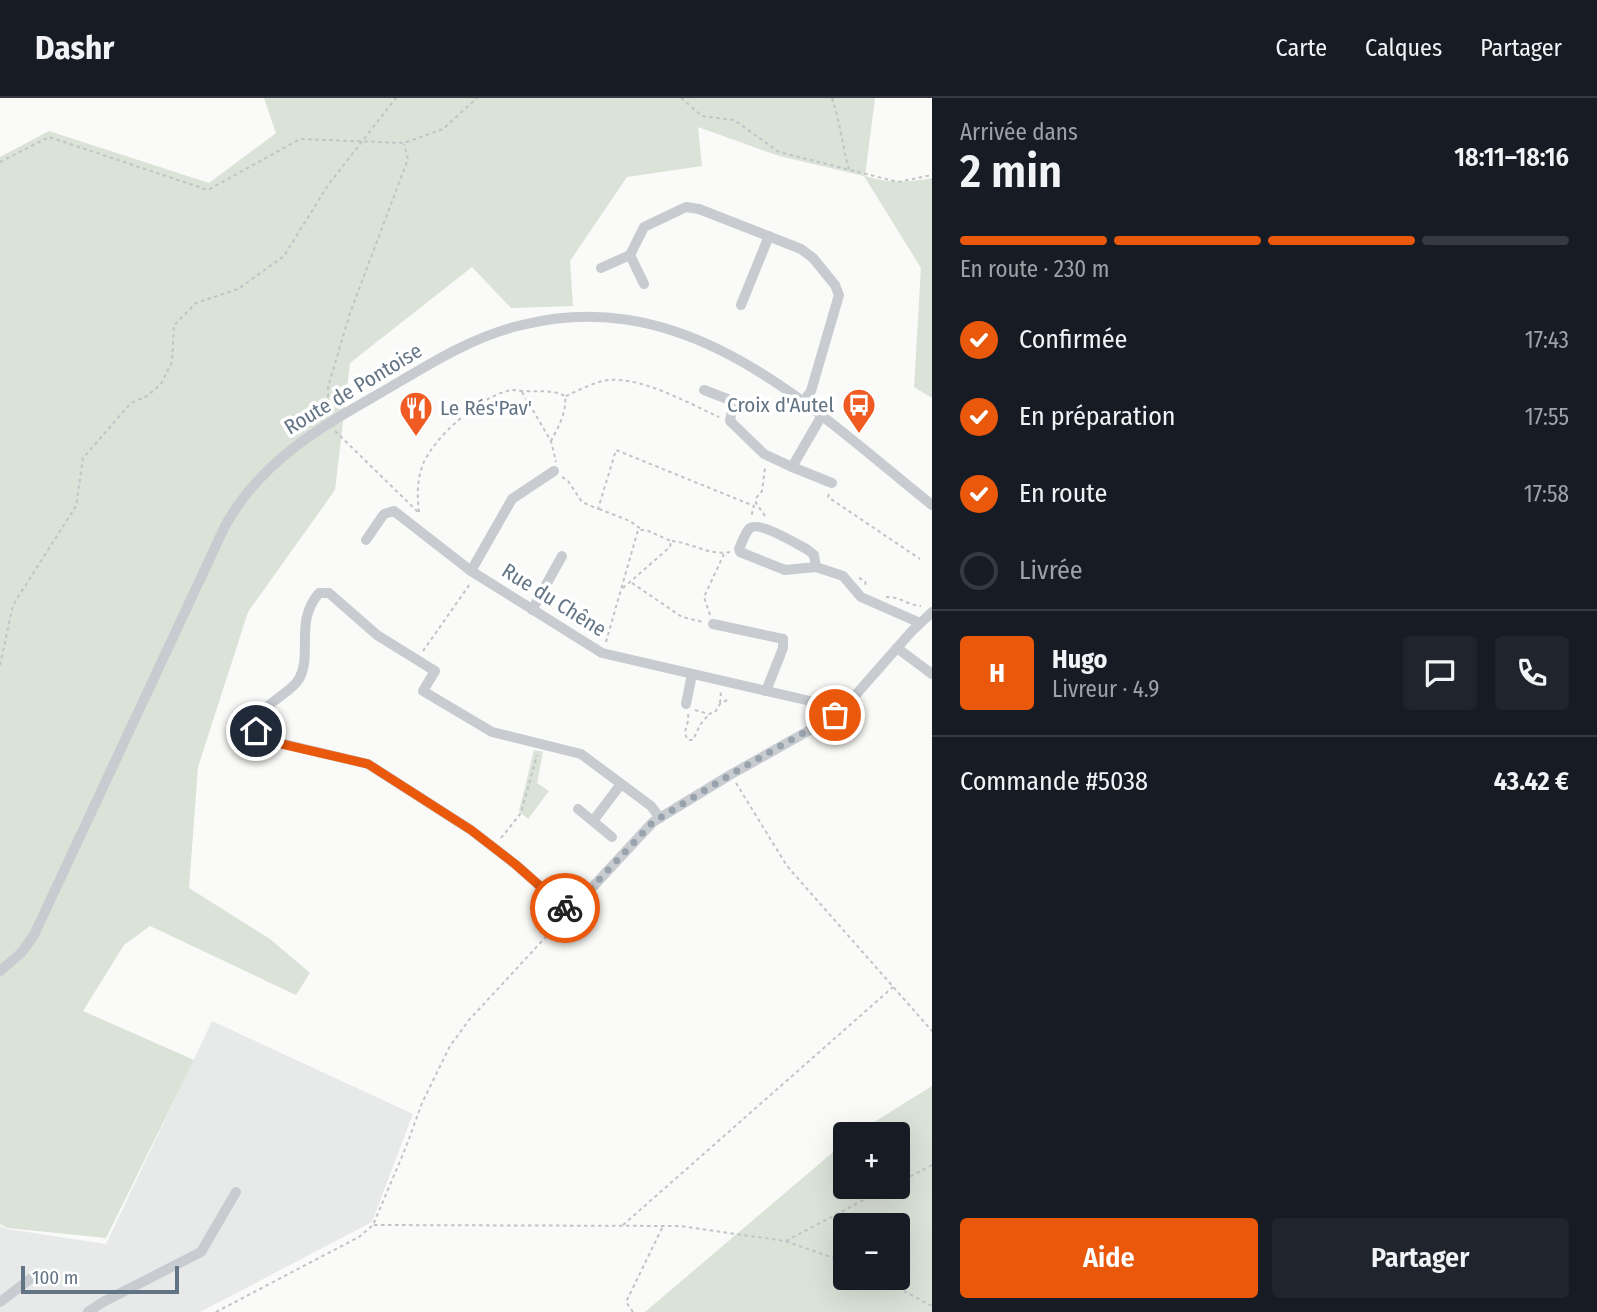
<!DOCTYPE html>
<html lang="fr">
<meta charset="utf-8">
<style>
:root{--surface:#171b24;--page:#20242c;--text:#f1f3f6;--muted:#9ea1a6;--line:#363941;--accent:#ea580c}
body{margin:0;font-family:"Fira Sans Condensed",sans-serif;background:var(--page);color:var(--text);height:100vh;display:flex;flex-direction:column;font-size:26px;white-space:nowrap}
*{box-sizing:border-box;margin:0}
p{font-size:23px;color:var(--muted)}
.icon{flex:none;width:38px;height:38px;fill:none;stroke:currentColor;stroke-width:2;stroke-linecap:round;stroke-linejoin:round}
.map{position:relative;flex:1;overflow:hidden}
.details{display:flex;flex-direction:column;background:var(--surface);width:665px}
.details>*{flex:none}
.fabs{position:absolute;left:833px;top:1024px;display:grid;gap:14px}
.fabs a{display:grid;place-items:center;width:77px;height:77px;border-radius:7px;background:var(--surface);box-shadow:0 7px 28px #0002;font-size:35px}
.scale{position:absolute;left:21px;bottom:18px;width:158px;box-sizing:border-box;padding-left:7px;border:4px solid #637485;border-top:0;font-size:19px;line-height:24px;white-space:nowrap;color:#637485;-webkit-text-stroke:5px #fff;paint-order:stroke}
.pin{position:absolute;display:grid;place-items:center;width:60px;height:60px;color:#fff;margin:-30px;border:4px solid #fff;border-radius:50%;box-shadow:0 2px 7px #0007}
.courier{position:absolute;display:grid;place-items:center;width:70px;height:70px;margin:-35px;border:5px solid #ea580c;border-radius:50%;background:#fff;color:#222;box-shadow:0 2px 9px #0007}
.headline em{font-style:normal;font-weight:600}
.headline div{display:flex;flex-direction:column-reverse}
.headline{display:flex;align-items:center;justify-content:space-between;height:119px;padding:0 28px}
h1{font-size:46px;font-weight:600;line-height:52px}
.bar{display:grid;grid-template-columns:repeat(4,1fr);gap:10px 7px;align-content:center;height:84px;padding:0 28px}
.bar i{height:9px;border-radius:5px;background:var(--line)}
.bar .on{background:var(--accent)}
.bar p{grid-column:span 4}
.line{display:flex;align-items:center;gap:18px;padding:0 28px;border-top:2px solid var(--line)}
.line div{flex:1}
.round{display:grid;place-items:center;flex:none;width:74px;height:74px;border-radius:7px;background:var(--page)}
ol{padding:0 28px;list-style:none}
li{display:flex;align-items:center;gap:21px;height:77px}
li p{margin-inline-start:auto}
li .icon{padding:7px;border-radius:50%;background:var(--accent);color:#fff;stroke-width:4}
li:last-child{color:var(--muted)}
li i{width:38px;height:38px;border:4px solid var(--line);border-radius:50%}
.button{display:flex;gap:14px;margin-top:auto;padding:14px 28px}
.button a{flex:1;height:80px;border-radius:7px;background:var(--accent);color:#fff;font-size:28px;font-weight:600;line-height:80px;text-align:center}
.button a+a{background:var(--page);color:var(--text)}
header{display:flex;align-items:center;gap:42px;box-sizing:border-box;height:98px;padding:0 35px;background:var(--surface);border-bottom:2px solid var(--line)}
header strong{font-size:33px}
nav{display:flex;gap:38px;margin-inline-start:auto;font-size:24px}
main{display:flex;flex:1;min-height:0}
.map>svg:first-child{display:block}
</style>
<header>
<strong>Dashr</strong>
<nav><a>Carte</a><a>Calques</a><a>Partager</a></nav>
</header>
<main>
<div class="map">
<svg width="932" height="1214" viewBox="0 0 932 1214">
<rect width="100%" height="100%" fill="#fafaf8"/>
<polygon fill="#e8e9e9" points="212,923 413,1016 372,1124 200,1214 0,1214 0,1128 8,1131 106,1146"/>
<g fill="#dbe2d8" fill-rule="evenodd">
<path d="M264,0H875L865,78C888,85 908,85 932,80V300L914,289L921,170L864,78L779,58L698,29L702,68L627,79L570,163L573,208L511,210L472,169L350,265L335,392L248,514L198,669L189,790L270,841L310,875L296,897L150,828L124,847L83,913L194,962L106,1140L7,1130L0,1126V59L49,33L209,85L276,35Z"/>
<polygon points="534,652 543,654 537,685 549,693 528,721 519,713"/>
<path d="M932,988V1214H645L845,1044V1088H898V1036H855ZM845,1127H898V1180H845Z"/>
</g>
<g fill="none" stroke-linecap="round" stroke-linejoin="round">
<g stroke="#c1c4c6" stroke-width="2" stroke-dasharray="3.5 3.5" stroke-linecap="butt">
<polyline points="681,0 702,18 734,22 779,54 898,84 932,77"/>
<path d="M832,0C840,23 842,47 849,71"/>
<polyline points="0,64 49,39 208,92 300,41 404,45 443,31 477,0"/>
<polyline points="522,294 551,343 556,364"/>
<path d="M566,298C579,292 594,284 608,282C643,279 688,305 719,319"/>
<polyline points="328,313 328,289 350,215 408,61 404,46"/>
<polyline points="335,333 419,415"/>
<polyline points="562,379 568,383 582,404 598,411 616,352 754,408 751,419"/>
<polyline points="829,396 828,399 920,461"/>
<polyline points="599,411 630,423 641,431"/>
<path d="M419,414C417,397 417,382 423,366C435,338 478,301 507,293C513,291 517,293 523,293C538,294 552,291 565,298C567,314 558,330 551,343"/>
<polyline points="765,418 756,405 756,400 762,393 765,370"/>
<path d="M672,443C692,445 710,458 730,454"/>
<polyline points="859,480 865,483 866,488"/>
<polyline points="632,485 682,519 703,524"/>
<path d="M886,499C898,498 908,507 921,508"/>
<polyline points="710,517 704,499 724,456"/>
<polyline points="606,544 638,432 646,432 671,443 670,449 623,490"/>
<polyline points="423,553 470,486"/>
<polyline points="0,567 13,507 76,408 83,360 131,305 147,298 161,286 172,264 174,227 196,205 238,191 284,158 328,87 396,0"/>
<polyline points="720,605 721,593"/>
<polyline points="695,612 709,616 715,614 720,606 729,601"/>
<path d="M688,616C690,627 681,632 688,642H693L700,627L709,616"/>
<polyline points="736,685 787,768 932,933"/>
<polyline points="501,740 521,715 537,657"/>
<polyline points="898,1085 932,1067"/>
<polyline points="374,1127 681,1128 785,1143 845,1164"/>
<polyline points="623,1127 893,889"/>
<polyline points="786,1143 890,1088"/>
<polyline points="879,1180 932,1208"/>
<polyline points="216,1214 359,1139 373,1127 406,1049 422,1005 450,948 469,922 555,829"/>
<polyline points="633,1214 626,1204 628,1200 663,1128"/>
</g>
<g stroke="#c8ccd0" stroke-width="10">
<polyline points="630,157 644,186"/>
<polyline points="601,170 630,157 644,129 686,109 699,111 801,151 813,160 835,187 839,197 811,293 803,304"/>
<polyline points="741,207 769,138"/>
<polyline points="704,292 730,302 733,306 730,323 764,356 792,369 821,319"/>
<polyline points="792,369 832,385"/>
<polyline points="366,442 384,416 394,413 471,473 602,555 810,603 835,617"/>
<path d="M816,469L785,472L740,454L739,451C742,445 745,434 750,430C759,423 799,447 808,452L814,457L816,469L843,478L861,499L920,525"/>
<polyline points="471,473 512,401 554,373"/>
<polyline points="532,512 562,458"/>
<polyline points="713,526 783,541 783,550 766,593"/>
<polyline points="897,550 932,576"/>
<polyline points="686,606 692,576"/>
<polyline points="578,711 612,739"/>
<polyline points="593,723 621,686"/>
<path d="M569,814L515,766L471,732L368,666L259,640C246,609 287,601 299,581C313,556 294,524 319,495H329L377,537L435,573L423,593L492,634L581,656L651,708L660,720"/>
<polyline points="562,822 653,724 730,677 826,623 845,609 911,534 932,514"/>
<path d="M0,873L22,854L34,837L225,428C263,360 323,328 389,290C431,265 474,238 522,227C690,185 813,312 932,407"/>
<polyline points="0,1204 34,1178"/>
<polyline points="88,1214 103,1204 201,1154 236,1094"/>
</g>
</g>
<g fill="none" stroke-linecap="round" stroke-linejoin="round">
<polyline stroke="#98a3ad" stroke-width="7" stroke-dasharray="0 12.6" points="565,810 569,814 653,724 730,677 835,617"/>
<polyline stroke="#ea580c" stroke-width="9" points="256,633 260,641 368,666 471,732 515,766 565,810"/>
</g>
<defs>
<symbol id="bus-pin" viewBox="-11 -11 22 30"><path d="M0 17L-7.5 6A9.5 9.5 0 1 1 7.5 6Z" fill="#ef5b23" stroke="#fff"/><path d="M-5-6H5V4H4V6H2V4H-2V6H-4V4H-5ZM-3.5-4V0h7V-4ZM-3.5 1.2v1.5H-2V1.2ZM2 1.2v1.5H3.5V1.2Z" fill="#fff"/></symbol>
<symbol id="restaurant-pin" viewBox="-11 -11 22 30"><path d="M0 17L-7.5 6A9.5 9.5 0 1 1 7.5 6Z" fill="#ef5b23" stroke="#fff"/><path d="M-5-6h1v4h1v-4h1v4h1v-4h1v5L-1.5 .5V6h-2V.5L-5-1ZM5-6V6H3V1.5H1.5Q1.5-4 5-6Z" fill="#fff"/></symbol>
</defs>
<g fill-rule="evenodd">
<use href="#bus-pin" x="840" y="288" width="38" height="52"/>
<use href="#restaurant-pin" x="397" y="291" width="38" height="52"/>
</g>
<g text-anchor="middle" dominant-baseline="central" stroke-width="7" stroke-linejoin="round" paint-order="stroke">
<g font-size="21" fill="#637485" stroke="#fff">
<text transform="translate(353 291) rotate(-31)">Route de Pontoise</text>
<text transform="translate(554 502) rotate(32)">Rue du Chêne</text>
</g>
<g font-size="21" fill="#637485" stroke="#fff" text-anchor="end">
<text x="834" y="307">Croix d'Autel</text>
<text x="440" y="310" text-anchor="start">Le Rés'Pav'</text>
</g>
</g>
</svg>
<div class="fabs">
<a>+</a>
<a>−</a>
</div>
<div class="scale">100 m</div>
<div class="pin" style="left:835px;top:617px;background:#ea580c"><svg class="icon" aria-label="bag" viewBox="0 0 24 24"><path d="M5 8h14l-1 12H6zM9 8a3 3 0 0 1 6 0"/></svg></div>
<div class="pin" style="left:256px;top:633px;background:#1f2937"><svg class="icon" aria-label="home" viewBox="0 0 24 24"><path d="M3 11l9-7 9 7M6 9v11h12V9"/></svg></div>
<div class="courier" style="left:565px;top:810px"><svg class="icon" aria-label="bike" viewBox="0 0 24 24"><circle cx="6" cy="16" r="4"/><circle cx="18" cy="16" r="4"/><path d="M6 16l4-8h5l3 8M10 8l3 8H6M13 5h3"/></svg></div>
</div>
<section class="details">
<div class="headline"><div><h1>2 min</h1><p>Arrivée dans</p></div><em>18:11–18:16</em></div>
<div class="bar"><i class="on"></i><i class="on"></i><i class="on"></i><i></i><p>En route · 230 m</p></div>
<ol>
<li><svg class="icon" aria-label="check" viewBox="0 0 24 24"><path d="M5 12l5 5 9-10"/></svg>Confirmée<p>17:43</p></li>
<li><svg class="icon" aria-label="check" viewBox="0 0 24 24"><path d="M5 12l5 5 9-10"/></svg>En préparation<p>17:55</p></li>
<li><svg class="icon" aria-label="check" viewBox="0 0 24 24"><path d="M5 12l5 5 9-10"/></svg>En route<p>17:58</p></li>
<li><i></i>Livrée</li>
</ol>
<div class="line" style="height:126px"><b class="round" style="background:var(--accent);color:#fff">H</b><div><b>Hugo</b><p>Livreur · 4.9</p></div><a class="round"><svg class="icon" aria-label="chat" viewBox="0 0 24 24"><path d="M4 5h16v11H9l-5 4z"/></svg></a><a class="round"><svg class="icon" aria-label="phone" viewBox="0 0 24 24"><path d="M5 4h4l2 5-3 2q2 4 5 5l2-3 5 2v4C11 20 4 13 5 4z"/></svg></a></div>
<div class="line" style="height:91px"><div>Commande #5038</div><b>43.42 €</b></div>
<div class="button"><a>Aide</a><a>Partager</a></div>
</section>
</main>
